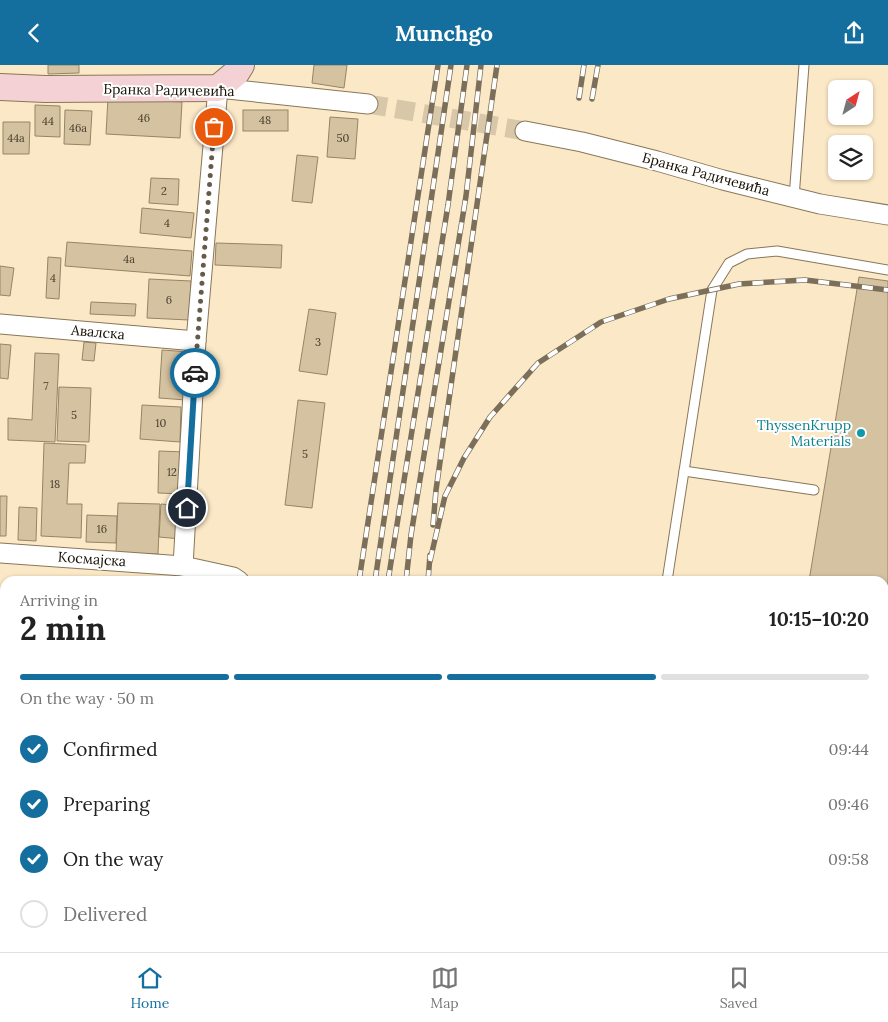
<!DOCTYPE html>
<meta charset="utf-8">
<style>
:root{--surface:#fff;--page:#f2f2f2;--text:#222;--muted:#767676;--line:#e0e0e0;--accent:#146f9e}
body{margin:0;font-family:Lora,serif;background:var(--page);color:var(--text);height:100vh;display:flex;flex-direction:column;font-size:19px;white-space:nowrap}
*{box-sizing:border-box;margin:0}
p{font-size:16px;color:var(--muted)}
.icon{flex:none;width:28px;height:28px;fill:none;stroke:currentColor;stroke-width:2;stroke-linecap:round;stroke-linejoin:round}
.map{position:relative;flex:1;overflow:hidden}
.panel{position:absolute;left:0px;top:511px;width:889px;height:376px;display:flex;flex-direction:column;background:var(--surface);border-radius:15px 15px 0 0;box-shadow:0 1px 4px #0004}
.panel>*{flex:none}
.needle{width:32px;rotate:36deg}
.tools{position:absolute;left:828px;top:15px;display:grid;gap:10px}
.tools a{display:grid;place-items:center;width:45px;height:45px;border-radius:8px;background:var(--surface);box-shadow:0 1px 4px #0004;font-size:25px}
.pin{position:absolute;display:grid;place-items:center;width:42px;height:42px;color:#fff;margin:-21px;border:2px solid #fff;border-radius:50%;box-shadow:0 1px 5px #0007}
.courier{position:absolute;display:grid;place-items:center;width:50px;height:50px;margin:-25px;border:4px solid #146f9e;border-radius:50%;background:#fff;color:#222;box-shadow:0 1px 6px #0007}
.summary em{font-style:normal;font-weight:800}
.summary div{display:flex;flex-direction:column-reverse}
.summary{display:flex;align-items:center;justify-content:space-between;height:85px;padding:0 20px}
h1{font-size:32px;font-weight:800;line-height:38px}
.bar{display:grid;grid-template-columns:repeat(4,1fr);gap:8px 5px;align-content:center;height:60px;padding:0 20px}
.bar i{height:6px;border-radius:4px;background:var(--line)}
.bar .selected{background:var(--accent)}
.bar p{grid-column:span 4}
ol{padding:0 20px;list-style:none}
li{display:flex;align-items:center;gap:15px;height:55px}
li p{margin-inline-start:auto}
li .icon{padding:5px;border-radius:50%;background:var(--accent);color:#fff;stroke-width:4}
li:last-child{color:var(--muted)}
li i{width:28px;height:28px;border:2px solid var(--line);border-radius:50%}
header{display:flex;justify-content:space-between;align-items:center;height:65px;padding:0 20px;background:var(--accent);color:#fff;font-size:22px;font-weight:800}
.tabs{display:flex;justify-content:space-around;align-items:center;height:70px;border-top:1px solid var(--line);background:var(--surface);font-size:14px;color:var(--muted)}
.tabs a{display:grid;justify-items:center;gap:2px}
.tabs .selected{color:var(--accent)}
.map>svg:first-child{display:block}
</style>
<header><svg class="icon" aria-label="back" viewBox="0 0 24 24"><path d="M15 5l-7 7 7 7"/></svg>Munchgo<svg class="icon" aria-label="share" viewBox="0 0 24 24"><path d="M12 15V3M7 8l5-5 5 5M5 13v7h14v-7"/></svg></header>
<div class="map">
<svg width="888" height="887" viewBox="0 0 888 887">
<rect width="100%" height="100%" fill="#fbe8c6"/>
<g fill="#d4c2a1" stroke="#968565">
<polygon points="48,0 79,0 79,8 48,9"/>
<polygon points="314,0 347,0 344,23 312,18"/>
<polygon points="108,33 182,37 180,73 106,69"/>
<polygon points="35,40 60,41 60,72 35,71"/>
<polygon points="65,45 92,46 90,80 64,79"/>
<rect x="243" y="45" width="45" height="21"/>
<polygon points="330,52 358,54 355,94 327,92"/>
<polygon points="3,57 30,57 29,89 3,89"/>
<polygon points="297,90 318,92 312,138 292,136"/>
<polygon points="151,113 179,114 178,140 149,138"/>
<polygon points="142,143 194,148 191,173 140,168"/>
<polygon points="67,177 192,186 190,211 65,201"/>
<polygon points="216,178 282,180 281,203 215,200"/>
<polygon points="48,192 61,193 59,234 46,233"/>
<polygon points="0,201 14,203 10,231 0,230"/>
<polygon points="859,212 888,216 888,613 884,612 884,516 809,516"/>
<polygon points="149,214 191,216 189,255 147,253"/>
<polygon points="91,237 136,239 135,251 90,249"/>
<polygon points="309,244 336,248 327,310 299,306"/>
<polygon points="84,277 96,278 94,296 82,295"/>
<polygon points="0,279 11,280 8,314 0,313"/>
<polygon points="162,285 190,287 186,335 159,333"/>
<polygon points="35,288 59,289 55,377 8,375 8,353 32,355"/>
<polygon points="59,322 91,323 89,377 57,376"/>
<polygon points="298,335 325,338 312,443 285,440"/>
<polygon points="142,340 181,342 180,377 140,374"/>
<polygon points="44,378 86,380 85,398 69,398 67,439 82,439 81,473 41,471"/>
<polygon points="159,386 185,387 184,429 158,428"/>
<polygon points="0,431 7,431 6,471 0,471"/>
<polygon points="118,438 160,439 158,489 116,488"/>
<polygon points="161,439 183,441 181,474 159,472"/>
<polygon points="19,442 37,443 36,476 18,475"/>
<polygon points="87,450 117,451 116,478 86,477"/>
<polygon points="5,526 5,545 1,544"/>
<polygon points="5,559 5,606 0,606 0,560"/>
<polygon points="0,641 4,641 5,680 0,680"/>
<polygon points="3,685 5,709 0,709 0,686"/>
<polygon points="5,745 5,812 4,812 0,746"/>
<polygon points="884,766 888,766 888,811 884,810"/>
<polygon points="1,842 5,842 5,877 2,877"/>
<polygon points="884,842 888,842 888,887 864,882 884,882"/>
<rect x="48" y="882" width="25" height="5"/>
<rect x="100" y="882" width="35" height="5"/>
<polygon points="166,882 196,882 194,887 165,887"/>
<polygon points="494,882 688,882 715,887 493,887"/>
</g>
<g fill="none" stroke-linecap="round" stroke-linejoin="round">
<polyline stroke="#d8c7a9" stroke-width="19" stroke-dasharray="19 9" stroke-linecap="butt" points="368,39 525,66"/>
<defs>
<g id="lane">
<polyline points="794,133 804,0"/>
<polyline points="684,406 814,425"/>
<polyline points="667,516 712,225 729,198 747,189 777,186 888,205"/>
<polyline points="884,619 888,620"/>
<polyline points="884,729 888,730"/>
<polyline points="465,887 466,882"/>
<polyline points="727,887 728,882"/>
<polyline points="787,887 787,882"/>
</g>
<g id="street">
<polyline points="525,66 582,77 657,96 723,115 820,139 888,150"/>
<polyline points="0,259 196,276"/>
<polyline points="0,488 183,501"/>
<polyline points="239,516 233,512 183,501 196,276 218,23 368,39"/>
<polyline points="0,612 5,612"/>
<polyline points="0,729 5,729"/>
<polyline points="150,887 151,882"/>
</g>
<polyline id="secondary" points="0,22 45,24 218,23 236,8 241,0"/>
</defs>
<use href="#lane" stroke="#887759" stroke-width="11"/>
<use href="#street" stroke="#887759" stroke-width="21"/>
<use href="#secondary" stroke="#887759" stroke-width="28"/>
<use href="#lane" stroke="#fff" stroke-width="9"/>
<use href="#street" stroke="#fff" stroke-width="19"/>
<use href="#secondary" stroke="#f4d1d4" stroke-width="26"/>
<defs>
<g id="rail">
<polyline points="579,33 584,0"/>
<polyline points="592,34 598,0"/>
<polyline points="433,460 436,425 497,0"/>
<polyline points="430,496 445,431 464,393 490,352 538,298 601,257 669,234 739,219 805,215 888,225"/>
<polyline points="359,516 438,0"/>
<polyline points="375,516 451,0"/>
<polyline points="388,516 448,140 467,0"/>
<polyline points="406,516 411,470 466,131 481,0"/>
<polyline points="428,516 430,490"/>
<polyline points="392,882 392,887"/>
<polyline points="299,887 300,882"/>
<polyline points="315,887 316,882"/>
<polyline points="327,887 327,882"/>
</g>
</defs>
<use href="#rail" stroke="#7b6f5a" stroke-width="5.5"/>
<use href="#rail" stroke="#fff" stroke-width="4" stroke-dasharray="11" stroke-linecap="butt"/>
</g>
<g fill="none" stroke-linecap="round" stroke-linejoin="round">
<polyline stroke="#665b48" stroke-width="5" stroke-dasharray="0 9" points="195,308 214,62"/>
<polyline stroke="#146f9e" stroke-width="6" points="187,443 195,308"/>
</g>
<circle fill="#0f9aa8" stroke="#fff" stroke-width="2" cx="861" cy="368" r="5"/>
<g text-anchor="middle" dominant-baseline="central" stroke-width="4" stroke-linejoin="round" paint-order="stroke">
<g font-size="11" fill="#453c2b">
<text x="144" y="53">46</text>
<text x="265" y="55">48</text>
<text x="48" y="56">44</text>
<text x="78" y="63">46a</text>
<text x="16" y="73">44a</text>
<text x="343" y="73">50</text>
<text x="164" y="126">2</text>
<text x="167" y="158">4</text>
<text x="129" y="194">4a</text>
<text x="53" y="213">4</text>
<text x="169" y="235">6</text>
<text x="318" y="277">3</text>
<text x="46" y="321">7</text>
<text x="74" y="350">5</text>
<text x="161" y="358">10</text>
<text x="305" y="389">5</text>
<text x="172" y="407">12</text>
<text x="55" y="419">18</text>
<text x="102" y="464">16</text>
</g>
<g font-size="14" fill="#150f04" stroke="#fff">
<text transform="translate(169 25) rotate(1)">Бранка Радичевића</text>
<text transform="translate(706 109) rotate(15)">Бранка Радичевића</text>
<text transform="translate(98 267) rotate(5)">Авалска</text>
<text transform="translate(92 494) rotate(4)">Космајска</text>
</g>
<g font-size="14" fill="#0d838f" stroke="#fff" text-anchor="end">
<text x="851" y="360">ThyssenKrupp<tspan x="851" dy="16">Materials</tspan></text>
</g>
</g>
</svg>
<div class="tools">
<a><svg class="needle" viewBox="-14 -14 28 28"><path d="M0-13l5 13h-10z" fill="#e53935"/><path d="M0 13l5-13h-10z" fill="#767676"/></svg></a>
<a><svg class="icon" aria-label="layers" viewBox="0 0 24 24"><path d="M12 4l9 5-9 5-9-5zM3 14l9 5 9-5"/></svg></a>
</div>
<div class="pin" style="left:214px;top:62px;background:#ea580c"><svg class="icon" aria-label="bag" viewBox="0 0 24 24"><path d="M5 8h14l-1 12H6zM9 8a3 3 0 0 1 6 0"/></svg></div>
<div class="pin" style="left:187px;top:443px;background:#1f2937"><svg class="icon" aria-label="home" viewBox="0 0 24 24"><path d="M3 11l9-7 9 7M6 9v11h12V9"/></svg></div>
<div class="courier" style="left:195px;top:308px"><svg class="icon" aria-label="car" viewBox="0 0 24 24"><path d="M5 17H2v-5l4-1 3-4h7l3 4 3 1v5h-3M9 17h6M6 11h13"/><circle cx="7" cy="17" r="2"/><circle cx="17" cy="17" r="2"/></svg></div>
<section class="panel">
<div class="summary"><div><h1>2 min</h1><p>Arriving in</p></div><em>10:15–10:20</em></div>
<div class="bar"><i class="selected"></i><i class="selected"></i><i class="selected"></i><i></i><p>On the way · 50 m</p></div>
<ol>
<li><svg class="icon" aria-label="check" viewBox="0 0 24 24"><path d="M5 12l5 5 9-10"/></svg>Confirmed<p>09:44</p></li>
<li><svg class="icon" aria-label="check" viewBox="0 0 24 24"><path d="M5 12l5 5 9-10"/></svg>Preparing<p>09:46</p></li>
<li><svg class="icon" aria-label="check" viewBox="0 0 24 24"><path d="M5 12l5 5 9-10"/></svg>On the way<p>09:58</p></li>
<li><i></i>Delivered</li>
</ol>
</section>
</div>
<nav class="tabs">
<a class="selected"><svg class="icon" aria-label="home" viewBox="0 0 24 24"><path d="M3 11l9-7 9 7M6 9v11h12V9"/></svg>Home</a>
<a><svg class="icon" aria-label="map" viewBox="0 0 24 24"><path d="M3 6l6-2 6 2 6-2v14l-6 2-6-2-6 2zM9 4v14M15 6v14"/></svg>Map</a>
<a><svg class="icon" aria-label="saved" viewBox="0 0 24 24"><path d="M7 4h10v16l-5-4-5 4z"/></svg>Saved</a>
</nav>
